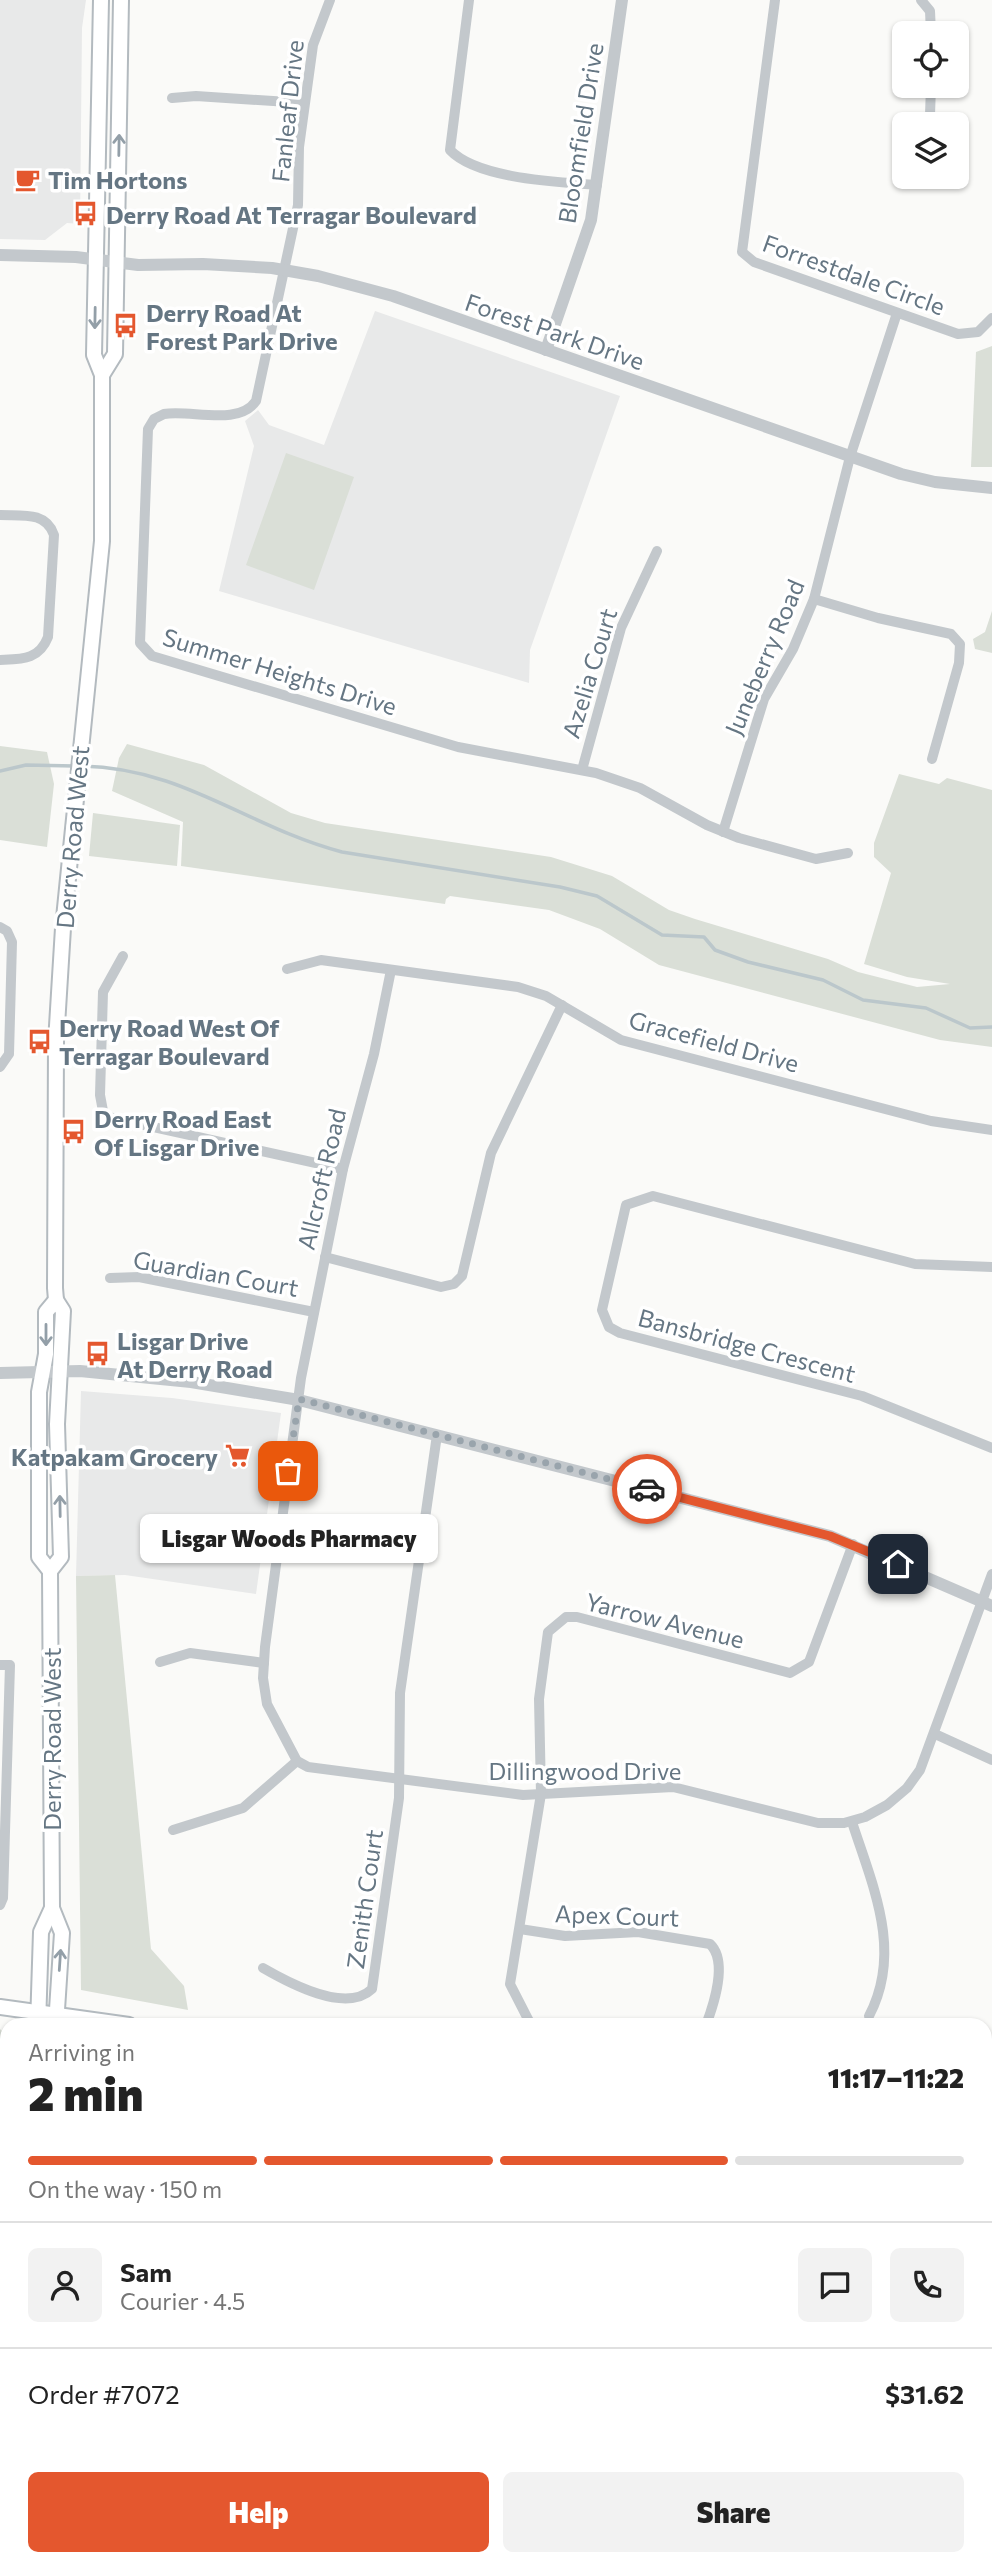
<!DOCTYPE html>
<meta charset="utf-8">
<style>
:root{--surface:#fff;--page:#f2f2f2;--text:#222;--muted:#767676;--line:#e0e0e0;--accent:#e4572e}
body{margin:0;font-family:Commissioner,sans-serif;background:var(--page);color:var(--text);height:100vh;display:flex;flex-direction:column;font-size:26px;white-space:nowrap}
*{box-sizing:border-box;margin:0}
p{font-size:23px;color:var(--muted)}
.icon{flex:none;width:38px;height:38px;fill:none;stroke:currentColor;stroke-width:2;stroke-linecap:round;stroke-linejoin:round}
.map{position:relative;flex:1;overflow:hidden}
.panel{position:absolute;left:0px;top:2018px;width:992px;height:548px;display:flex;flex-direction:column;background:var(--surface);border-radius:21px 21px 0 0;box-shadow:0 2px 5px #0004}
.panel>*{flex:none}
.fabs{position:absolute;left:892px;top:21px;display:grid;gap:14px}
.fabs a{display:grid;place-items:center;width:77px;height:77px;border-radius:10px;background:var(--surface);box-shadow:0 2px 5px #0004;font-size:35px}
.pin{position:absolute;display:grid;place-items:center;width:60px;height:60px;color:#fff;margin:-30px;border-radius:14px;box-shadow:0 4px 10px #0006}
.courier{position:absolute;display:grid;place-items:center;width:70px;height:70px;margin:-35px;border:5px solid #e4572e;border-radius:50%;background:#fff;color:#222;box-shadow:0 2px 9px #0007}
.bubble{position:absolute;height:49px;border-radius:10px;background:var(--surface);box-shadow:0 2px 5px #0004;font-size:23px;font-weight:800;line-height:49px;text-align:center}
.overview em{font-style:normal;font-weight:800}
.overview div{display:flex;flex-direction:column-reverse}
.overview{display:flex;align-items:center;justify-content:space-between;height:119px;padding:0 28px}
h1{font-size:46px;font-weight:800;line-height:52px}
.bar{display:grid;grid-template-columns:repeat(4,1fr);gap:10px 7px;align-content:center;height:84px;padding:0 28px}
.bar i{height:9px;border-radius:5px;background:var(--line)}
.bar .active{background:var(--accent)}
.bar p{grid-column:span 4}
.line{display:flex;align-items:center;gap:18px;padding:0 28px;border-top:2px solid var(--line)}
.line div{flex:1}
.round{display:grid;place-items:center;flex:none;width:74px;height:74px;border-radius:10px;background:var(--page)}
.action{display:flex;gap:14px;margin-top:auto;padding:14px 28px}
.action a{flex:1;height:80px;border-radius:10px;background:var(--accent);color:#fff;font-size:28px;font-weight:800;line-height:80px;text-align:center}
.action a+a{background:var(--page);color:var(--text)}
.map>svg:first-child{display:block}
</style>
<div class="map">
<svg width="992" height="2564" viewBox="0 0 992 2564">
<rect width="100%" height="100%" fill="#fafaf8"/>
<g fill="#e8e9e9">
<polygon points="0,0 86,0 82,28 80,224 67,223 45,240 0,239"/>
<polygon points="375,311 620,396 530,650 529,683 219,591 254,446 245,421 258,410 269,425 324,445"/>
<polygon points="81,1391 172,1398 281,1413 256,1594 125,1575 76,1576"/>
<polygon points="985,2207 992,2208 992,2564 864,2564 836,2559 985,2558"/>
<polygon points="791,2558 792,2564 532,2564 495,2559"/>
</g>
<g fill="#dadfd7">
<polygon points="992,346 992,467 971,467 976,352"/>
<polygon points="286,453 354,477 314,590 246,565"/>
<polygon points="992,611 992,653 975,649 973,639 985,632"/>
<polygon points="127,744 204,765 291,813 325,823 551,857 612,876 669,910 695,919 828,959 858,972 917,987 950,984 907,977 864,964 891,873 874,857 874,843 899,774 939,784 947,778 992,790 992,1047 940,1040 659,965 600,929 549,910 450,896 446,899 445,904 181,866 183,822 112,791 119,758"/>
<polygon points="0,746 47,752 54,784 47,847 0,840"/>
<polygon points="93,813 180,825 177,866 89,856"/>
<polygon points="115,1575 151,1949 184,1986 188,2010 81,1990 76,1576"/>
<polygon points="0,2029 7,2036 7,2269 0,2320"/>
<polygon points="985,2174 992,2175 992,2392 985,2391"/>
<polygon points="7,2383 7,2447 0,2543 0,2407"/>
<polygon points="50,2558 202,2559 201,2564 50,2564"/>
<polygon points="231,2558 295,2559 299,2564 230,2564"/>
<polygon points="495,2558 532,2564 334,2564 328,2559"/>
<polygon points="791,2559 836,2559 864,2564 792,2564"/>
</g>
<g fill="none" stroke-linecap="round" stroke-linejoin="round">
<g stroke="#bbc7cb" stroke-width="3.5">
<path d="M82,766C184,768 247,827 342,852L560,887L597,896L662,935L704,937L715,950L748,962L823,980L863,1000L926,1008L970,1028L992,1027"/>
<polyline points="0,771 26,765 74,766"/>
<polyline points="388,2558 393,2564"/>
</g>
<defs>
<g id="secondary">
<polyline points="102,375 115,354 121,0"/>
<polyline points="50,1571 39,1557 39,1392 46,1354 46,1312 56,1300"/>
<polyline points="0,2007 129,2025"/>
<polyline points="38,2025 41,1932 52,1908"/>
<polyline points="56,2025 62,1933 52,1908 50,1571 61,1557 57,1424 63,1311 56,1300 55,1288 56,1042 63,928 102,541 102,375 94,355 101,0"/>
<polyline points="985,2156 992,2157"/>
<polyline points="19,2564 19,2558"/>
<polyline points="36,2564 36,2558"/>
</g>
<g id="motorway">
<polyline points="0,2389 7,2344"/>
<polyline points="305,2558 309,2564"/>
<polyline points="46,2564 46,2558"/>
<polyline points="224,2564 225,2558"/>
</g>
</defs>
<use href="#secondary" stroke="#b3babf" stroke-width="18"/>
<use href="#motorway" stroke="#b4b9bd" stroke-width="21"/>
<g stroke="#c3c8cc" stroke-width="10">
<path d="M330,0L313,45L299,147L298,205L256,401C238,427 190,409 164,414L154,419L148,429L140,643L152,656L458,747L596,773L640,788L707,825L739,838L816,859L848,853"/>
<path d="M469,0L450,150C477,179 559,182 597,185"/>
<polyline points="775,0 742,252 754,262 958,334 978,332 992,318"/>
<polyline points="921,0 930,11 931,33"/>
<polyline points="172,98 196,96 304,103"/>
<polyline points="927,124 930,115 931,86"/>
<path d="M0,515C21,516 46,511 54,535L48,637C39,660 22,659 0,660"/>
<polyline points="814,599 878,618 951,634 960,644 959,663 932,759"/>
<polyline points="582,770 621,628 657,551"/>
<polyline points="723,832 764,699 793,649 814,599 850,457 897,313"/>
<polyline points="0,927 7,931 12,942 9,1054 0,1067"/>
<polyline points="123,956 103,992 100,1095 103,1111 108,1117 343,1169"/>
<polyline points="287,969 321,960 518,987 546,996 621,1040 931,1121 992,1130"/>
<polyline points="391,970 374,1054 343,1169 301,1378 265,1647 263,1678 267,1704 297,1761 308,1767 523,1795 673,1787 818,1823 844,1823 865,1817 887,1805 907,1788 920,1770 992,1574"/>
<polyline points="325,1257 441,1287 454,1284 462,1276 491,1153 562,1005"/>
<polyline points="992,1267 915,1264 653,1196 626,1205 602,1310 609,1327 620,1333 862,1396 992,1448"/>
<polyline points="110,1278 139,1277 314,1312"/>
<polyline points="160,1662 190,1653 264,1663"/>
<polyline points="0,1665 10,1665 3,1898 0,1905"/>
<polyline points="935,1734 992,1760"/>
<path d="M852,1822C873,1887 903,1951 869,2016"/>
<polyline points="173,1830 243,1808 297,1761"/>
<path d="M520,1929L565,1936L638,1932L710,1944C728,1961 714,2004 706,2025"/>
<path d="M263,1968C289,1983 346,2014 372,1989L399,1798L400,1693L437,1435"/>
<polyline points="531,2025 510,1984 541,1794 539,1699 548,1632 566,1617 577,1617 790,1673 809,1662 853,1544"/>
</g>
<g stroke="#c3c8cc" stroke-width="12">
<polyline points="0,255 76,257 138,265 203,264 272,268 318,276 393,296 901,474 935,482 992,488"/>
<polyline points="546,350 591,220 622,0"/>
<polyline points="0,1373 80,1371 191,1382 299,1400 830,1536 992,1606"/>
</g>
<use href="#secondary" stroke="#fff" stroke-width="14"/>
<use href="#motorway" stroke="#fff" stroke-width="18"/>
</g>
<defs><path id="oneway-shaft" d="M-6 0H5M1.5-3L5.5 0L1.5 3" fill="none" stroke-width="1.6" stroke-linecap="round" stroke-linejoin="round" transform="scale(1.75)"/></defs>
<g stroke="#939fa8">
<use href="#oneway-shaft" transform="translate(119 145) rotate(-89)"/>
<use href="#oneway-shaft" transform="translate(95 318) rotate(91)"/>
<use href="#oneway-shaft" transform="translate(46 1335) rotate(90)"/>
<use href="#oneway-shaft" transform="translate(60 1506) rotate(-91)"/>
<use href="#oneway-shaft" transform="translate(60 1960) rotate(-86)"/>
</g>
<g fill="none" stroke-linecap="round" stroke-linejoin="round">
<polyline stroke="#99a4ac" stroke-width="7" stroke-dasharray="0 12.6" points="288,1471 299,1399 647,1489"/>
<polyline stroke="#e4572e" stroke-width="9" points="647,1489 830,1536 898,1564"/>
</g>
<defs>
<symbol id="cafe-bare" viewBox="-9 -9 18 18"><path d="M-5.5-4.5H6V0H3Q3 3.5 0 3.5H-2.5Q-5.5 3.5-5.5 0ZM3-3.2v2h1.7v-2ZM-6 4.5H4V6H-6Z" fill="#e4572e" stroke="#fff" stroke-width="2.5" paint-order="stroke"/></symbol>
<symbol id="bus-bare" viewBox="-9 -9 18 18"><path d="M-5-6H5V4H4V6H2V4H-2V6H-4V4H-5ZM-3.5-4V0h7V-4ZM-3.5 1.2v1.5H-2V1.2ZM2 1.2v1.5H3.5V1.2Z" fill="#e4572e" stroke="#fff" stroke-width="2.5" paint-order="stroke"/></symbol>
<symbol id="supermarket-bare" viewBox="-9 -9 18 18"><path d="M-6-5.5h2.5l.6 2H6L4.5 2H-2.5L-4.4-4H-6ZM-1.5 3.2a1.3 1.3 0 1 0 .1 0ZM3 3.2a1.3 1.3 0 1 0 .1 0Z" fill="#e4572e" stroke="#fff" stroke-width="2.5" paint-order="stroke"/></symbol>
</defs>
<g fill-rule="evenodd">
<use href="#cafe-bare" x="10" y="162" width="35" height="35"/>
<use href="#bus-bare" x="68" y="196" width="35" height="35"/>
<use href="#bus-bare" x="108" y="308" width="35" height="35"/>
<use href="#bus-bare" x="22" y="1024" width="35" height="35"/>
<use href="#bus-bare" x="56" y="1114" width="35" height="35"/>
<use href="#bus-bare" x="80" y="1336" width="35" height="35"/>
<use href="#supermarket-bare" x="220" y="1438" width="35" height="35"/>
</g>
<g text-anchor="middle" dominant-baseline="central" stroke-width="7" stroke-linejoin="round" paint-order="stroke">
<g font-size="24" fill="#657683" stroke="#fff">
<text transform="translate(287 111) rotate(-84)">Fanleaf Drive</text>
<text transform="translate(580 133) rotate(-81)">Bloomfield Drive</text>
<text transform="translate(854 274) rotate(20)">Forrestdale Circle</text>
<text transform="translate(555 331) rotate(19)">Forest Park Drive</text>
<text transform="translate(764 657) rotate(-67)">Juneberry Road</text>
<text transform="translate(280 671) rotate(17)">Summer Heights Drive</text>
<text transform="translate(589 673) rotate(-73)">Azelia Court</text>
<text transform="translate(72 837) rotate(-85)">Derry Road West</text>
<text transform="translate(714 1041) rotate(15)">Gracefield Drive</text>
<text transform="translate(321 1179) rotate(-77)">Allcroft Road</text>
<text transform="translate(216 1273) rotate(10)">Guardian Court</text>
<text transform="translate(747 1345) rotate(15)">Bansbridge Crescent</text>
<text transform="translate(665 1620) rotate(14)">Yarrow Avenue</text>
<text transform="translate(51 1739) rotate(-90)">Derry Road West</text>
<text x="585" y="1770">Dillingwood Drive</text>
<text transform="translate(364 1899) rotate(-82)">Zenith Court</text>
<text transform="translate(617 1915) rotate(2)">Apex Court</text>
</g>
<g font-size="24" font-weight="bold" fill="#657683" stroke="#fff" text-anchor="start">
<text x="48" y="179">Tim Hortons</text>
<text x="106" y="214">Derry Road At Terragar Boulevard</text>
<text x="146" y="312">Derry Road At<tspan x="146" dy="28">Forest Park Drive</tspan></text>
<text x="59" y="1027">Derry Road West Of<tspan x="59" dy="28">Terragar Boulevard</tspan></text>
<text x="94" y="1118">Derry Road East<tspan x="94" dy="28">Of Lisgar Drive</tspan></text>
<text x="117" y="1340">Lisgar Drive<tspan x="117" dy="28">At Derry Road</tspan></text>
<text x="218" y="1456" text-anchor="end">Katpakam Grocery</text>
</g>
</g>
</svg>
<div class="fabs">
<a><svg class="icon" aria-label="locate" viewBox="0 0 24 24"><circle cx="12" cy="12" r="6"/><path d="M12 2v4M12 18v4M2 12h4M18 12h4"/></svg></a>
<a><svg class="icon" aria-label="layers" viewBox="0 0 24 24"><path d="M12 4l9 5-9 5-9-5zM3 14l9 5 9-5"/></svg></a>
</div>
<div class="pin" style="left:288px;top:1471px;background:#ea580c"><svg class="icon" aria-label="bag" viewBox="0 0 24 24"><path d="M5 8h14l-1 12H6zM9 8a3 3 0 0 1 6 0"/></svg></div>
<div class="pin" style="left:898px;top:1564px;background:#1f2937"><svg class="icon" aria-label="home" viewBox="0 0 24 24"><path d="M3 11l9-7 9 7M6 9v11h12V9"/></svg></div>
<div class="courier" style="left:647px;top:1489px"><svg class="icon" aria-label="car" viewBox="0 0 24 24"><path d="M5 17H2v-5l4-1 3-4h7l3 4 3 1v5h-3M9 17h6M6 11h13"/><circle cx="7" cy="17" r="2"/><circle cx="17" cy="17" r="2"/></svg></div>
<div class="bubble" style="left:140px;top:1514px;width:298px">Lisgar Woods Pharmacy</div>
<section class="panel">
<div class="overview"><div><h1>2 min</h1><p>Arriving in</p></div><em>11:17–11:22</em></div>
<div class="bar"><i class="active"></i><i class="active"></i><i class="active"></i><i></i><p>On the way · 150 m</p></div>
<div class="line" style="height:126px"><a class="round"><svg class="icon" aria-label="person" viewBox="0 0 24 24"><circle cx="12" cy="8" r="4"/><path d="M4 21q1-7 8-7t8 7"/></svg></a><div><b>Sam</b><p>Courier · 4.5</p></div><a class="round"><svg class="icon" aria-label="chat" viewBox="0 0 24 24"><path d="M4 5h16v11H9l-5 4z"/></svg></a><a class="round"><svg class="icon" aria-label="phone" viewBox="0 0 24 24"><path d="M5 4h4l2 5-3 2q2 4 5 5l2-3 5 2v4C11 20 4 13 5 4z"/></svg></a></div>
<div class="line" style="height:91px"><div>Order #7072</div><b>$31.62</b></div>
<div class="action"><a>Help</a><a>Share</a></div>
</section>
</div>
